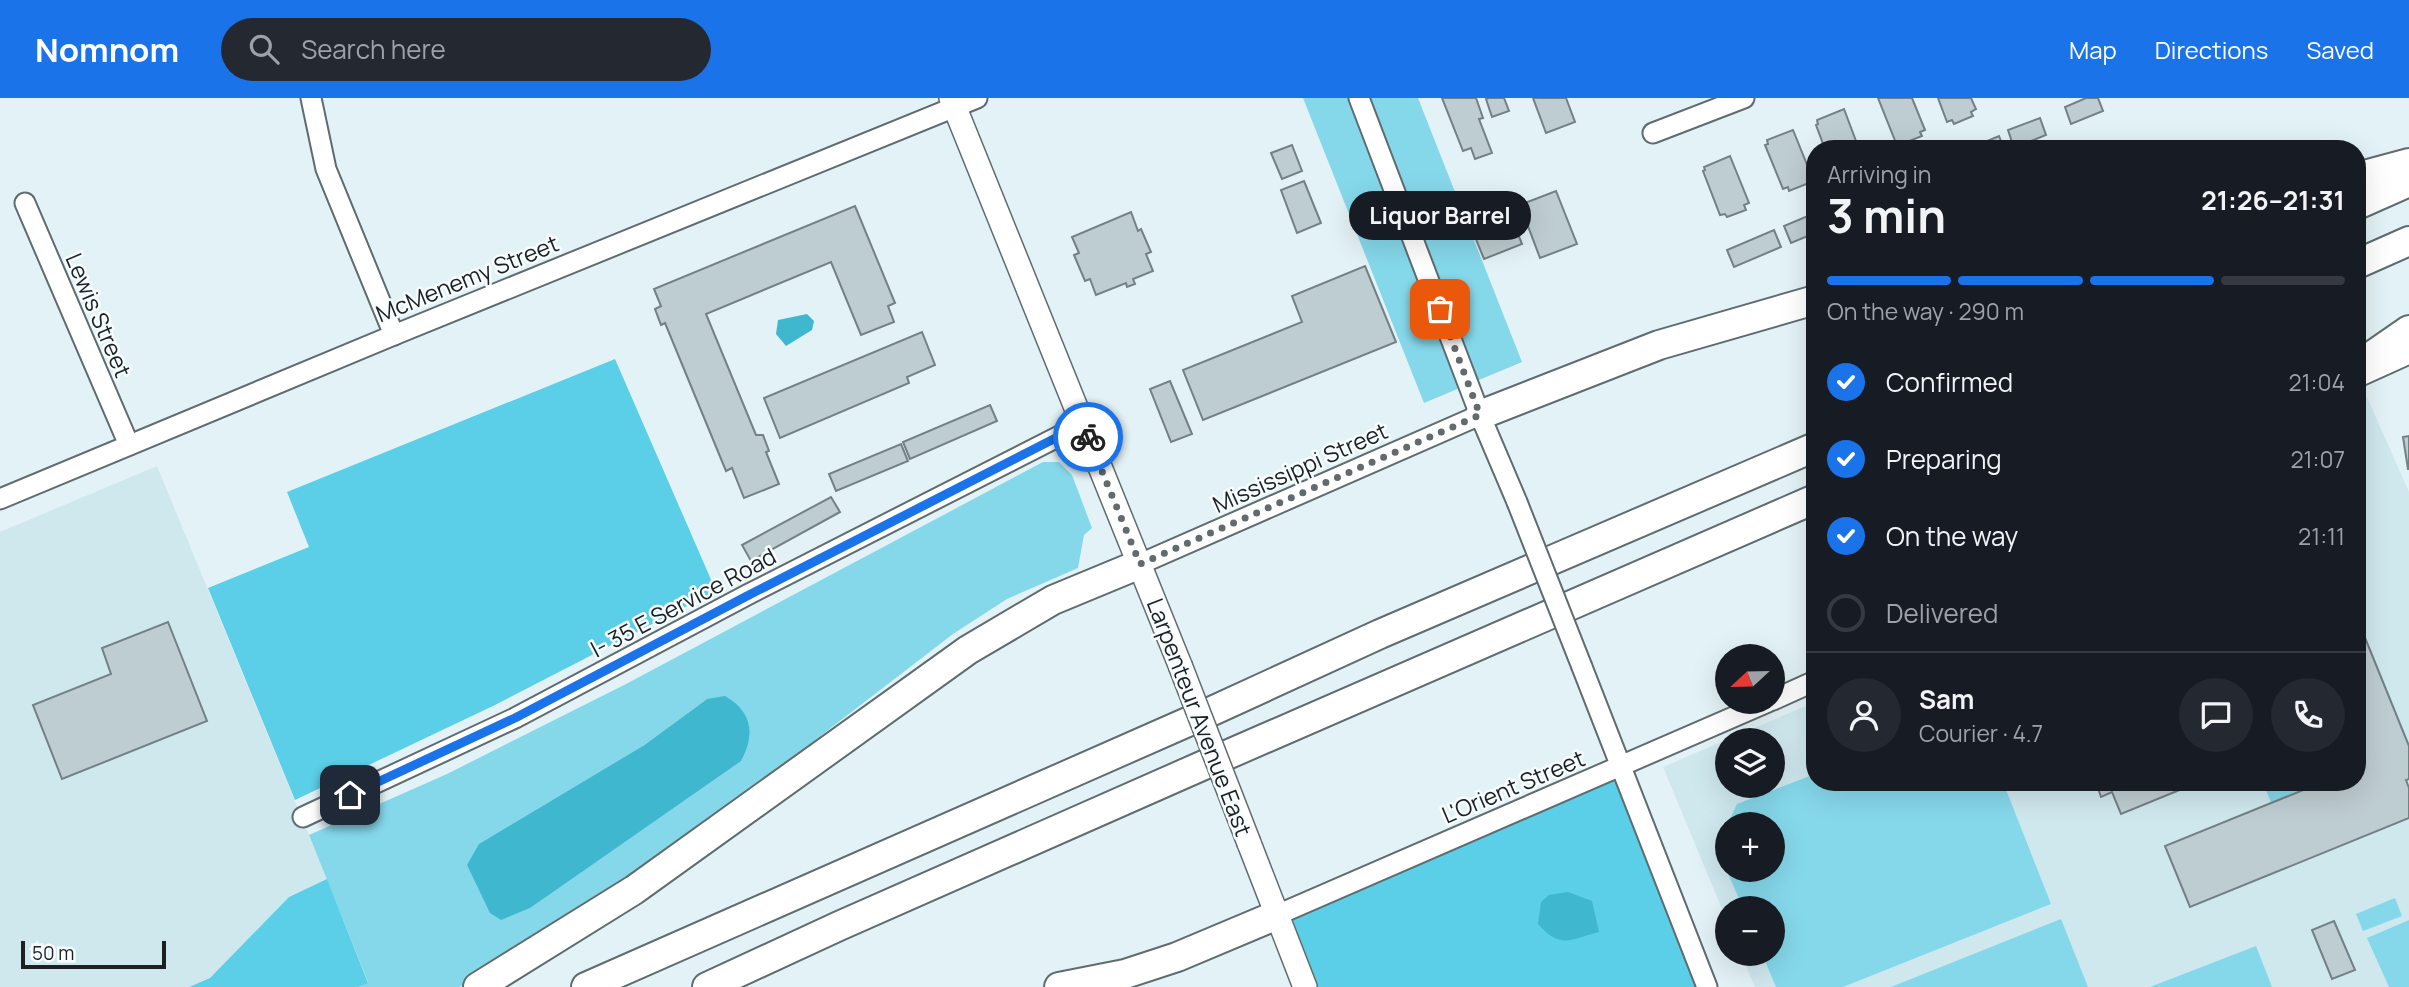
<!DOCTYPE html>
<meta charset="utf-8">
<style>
:root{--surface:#171b24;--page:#242831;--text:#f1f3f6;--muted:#9ea1a6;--line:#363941;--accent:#1a73e8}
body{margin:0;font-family:Manrope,sans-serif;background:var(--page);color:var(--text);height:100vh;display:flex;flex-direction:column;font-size:26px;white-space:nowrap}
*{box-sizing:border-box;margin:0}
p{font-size:23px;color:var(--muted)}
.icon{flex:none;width:38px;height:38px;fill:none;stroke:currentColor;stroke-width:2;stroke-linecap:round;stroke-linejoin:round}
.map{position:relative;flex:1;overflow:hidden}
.details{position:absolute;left:1806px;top:42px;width:560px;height:651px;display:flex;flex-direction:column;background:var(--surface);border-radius:28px;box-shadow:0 7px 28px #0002}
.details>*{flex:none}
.needle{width:46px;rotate:248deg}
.tools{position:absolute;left:1715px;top:546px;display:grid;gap:14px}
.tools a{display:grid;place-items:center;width:70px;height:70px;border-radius:50%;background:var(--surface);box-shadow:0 7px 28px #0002;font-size:35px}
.scale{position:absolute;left:21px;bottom:18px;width:145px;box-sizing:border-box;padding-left:7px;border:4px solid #1b2122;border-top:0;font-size:19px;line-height:24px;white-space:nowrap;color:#1b2122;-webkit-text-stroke:5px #f7fdff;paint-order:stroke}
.pin{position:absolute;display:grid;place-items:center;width:60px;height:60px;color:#fff;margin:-30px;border-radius:14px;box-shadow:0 4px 10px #0006}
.courier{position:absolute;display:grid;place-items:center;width:70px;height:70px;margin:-35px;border:5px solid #1a73e8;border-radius:50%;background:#fff;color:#222;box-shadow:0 2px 9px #0007}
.bubble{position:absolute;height:49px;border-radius:24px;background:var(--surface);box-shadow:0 7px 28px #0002;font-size:23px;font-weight:700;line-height:49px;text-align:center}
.overview em{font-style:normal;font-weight:700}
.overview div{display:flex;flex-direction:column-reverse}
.overview{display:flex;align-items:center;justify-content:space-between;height:119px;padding:0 21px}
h1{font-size:46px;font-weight:700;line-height:52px}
.bar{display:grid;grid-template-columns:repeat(4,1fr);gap:10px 7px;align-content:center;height:84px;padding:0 21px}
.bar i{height:9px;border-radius:5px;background:var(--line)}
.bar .active{background:var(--accent)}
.bar p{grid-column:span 4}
.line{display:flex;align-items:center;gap:18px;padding:0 21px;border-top:2px solid var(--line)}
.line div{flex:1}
.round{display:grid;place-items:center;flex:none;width:74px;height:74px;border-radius:37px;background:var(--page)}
ol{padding:0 21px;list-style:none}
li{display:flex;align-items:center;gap:21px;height:77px}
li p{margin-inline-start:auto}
li .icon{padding:7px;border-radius:50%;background:var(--accent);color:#fff;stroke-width:4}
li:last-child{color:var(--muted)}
li i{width:38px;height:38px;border:4px solid var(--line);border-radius:50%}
header{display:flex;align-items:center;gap:42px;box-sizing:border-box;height:98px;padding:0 35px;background:var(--accent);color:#fff}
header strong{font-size:33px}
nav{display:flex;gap:38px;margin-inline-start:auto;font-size:24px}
.search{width:490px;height:63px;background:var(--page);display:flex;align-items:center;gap:18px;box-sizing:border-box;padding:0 24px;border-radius:38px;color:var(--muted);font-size:26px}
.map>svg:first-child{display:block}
</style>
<header>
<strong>Nomnom</strong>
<div class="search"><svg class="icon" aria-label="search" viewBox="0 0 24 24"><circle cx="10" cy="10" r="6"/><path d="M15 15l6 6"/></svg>Search here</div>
<nav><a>Map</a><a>Directions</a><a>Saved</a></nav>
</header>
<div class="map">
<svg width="2409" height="889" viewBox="0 0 2409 889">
<rect width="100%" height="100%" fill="#e3f2f6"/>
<g fill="#cfe8ee" fill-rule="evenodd">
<path d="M2366,297L2409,394V889H1755L1741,856H1773V810H1727V823L1663,669L1815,604V684H2357V302ZM1727,642H1773V688H1727ZM1727,726H1773V772H1727Z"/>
<polygon points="157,368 327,781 289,799 210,880 189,889 0,889 0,434"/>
</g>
<g fill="#85d8ea" fill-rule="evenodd">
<polygon points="1303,0 1418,0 1522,264 1424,305"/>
<path d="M1043,364H1059L1072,377L1092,430L1084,437L1078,470L1007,501L953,536L823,636L760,691L505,864L459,889H358L368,884L309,737L447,676L626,586ZM707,601L490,815L643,648Z"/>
<polygon points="1815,676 1815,684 1892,684 1894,688 1902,684 2003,684 2051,806 1843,889 1776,889 1762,856 1773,856 1773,810 1743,810 1720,757 1727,754 1727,772 1773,772 1773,726 1730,726 1729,723 1737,706"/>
<polygon points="2263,684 2323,684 2271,705"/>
<polygon points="2395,800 2402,818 2363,833 2356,816"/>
<polygon points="2061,821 2088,889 1891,889"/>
<polygon points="2409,822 2409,889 2389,889 2367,840"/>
<polygon points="2256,848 2272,889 2150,889"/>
</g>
<g fill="#5acfe7">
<polygon points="615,261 716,493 495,607 295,702 208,490 309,449 287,394"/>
<polygon points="1621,669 1707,889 1305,889 1277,817"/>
<polygon points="327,781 368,885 358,889 189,889 210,880 289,799"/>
</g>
<g fill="#3fb8cf">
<polygon points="807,216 814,223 812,232 786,248 776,236 778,222"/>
<path d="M725,598C753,614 755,637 741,663L530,810L501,822L490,815L467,767L479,746L643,648L707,601Z"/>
<path d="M1568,794L1592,803L1599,834C1571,841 1561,852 1538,826L1541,804L1549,797Z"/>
</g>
<g fill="#becdd1" stroke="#738184" stroke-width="2">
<polygon points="1442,0 1476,0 1483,20 1479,21 1492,55 1475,61 1471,50 1463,53"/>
<polygon points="1489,0 1504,0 1509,13 1492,19 1486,1"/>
<polygon points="1533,0 1566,0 1575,24 1546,35"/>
<polygon points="1878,0 1912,0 1925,32 1920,34 1922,38 1902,46 1901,43 1896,45"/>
<polygon points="1938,0 1971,0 1976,11 1971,14 1973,18 1954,26 1952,22 1947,24"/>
<polygon points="2086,0 2098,0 2103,13 2071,26 2065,9"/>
<polygon points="1844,11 1859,51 1825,51 1816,27 1818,26 1817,22"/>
<polygon points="2040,20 2046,37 2014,50 2008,32"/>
<polygon points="1793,32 1812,79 1807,81 1809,85 1789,93 1788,89 1783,91 1765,47 1768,46 1767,42"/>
<polygon points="1999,38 2004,51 1968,51"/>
<polygon points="1292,47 1302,73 1282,81 1271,55"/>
<polygon points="1730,58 1749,105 1744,107 1746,112 1727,119 1725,116 1720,117 1703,73 1705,72 1704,69"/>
<polygon points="1304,83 1321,125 1297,135 1281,92"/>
<polygon points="1556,93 1577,146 1540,160 1520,107"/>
<polygon points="855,108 895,205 888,208 894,224 861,237 831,164 706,216 756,337 763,337 769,353 766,354 779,386 744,400 732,370 726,373 665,225 661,227 655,211 661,208 654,191"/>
<polygon points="1131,114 1138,133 1141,131 1151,154 1146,156 1153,173 1133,181 1135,186 1127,189 1126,185 1096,197 1090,181 1085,183 1074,157 1079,155 1072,139"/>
<polygon points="1509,114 1522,146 1484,161 1471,129"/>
<polygon points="1815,115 1815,135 1791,145 1784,128"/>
<polygon points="1774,132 1781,149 1734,169 1727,152"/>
<polygon points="1365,168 1396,244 1203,322 1183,272 1302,224 1292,198"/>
<polygon points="922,234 935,267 907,279 909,285 780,340 764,300"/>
<polygon points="1170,283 1192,336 1171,344 1150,291"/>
<polygon points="990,307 997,323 910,361 903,344"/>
<polygon points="2409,338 2409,371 2408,371 2403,339"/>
<polygon points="901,346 908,363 836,393 829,376"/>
<polygon points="831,399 840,414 751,463 742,447"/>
<polygon points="2357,520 2409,648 2409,681 2406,682 2409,690 2409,720 2190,809 2165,748 2323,684 2357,684"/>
<polygon points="168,524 207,623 62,681 33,607 111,576 102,550"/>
<polygon points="2096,684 2199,684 2121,716 2112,694 2101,699"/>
<polygon points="2334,823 2355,872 2332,881 2312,832"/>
</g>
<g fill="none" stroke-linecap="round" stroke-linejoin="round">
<defs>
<g id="minor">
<polyline points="311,0 326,71 394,237"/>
<polyline points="1359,0 1480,317 1517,404"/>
<polyline points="1653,35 1744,0"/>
<polyline points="25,105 129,347"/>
<polyline points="2358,279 2409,256"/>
<polyline points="0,401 394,237 977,0"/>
<polyline points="1140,466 1480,317"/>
<polyline points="1582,569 1707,889"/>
<polyline points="1773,602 1815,583"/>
<polyline points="303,719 515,620 747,497 1083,326"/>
<polyline points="1277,817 1768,604"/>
</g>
<g id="major">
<polyline points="951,0 1180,567"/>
<polyline points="1249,745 1305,889"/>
</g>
<g id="highway">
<polyline points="2357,79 2409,65"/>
<polyline points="2357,107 2409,84"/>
<polyline points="2357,166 2409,143"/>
<polyline points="2357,268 2409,232"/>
<polyline points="1480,317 1659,247 1815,202"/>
<polyline points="478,889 634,792 968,552 1053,502 1140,466"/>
<polyline points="586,889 1199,619 1380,536 1815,349"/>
<polyline points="707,889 839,828 1213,663 1815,401"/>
<polyline points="1059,889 1125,876 1177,859 1277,817"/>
</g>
</defs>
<use href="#minor" stroke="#5f6c6f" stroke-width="23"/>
<use href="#major" stroke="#5f6c6f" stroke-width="26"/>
<use href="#highway" stroke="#5f6c6f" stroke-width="32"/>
<use href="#minor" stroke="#fff" stroke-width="19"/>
<use href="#major" stroke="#fff" stroke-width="23"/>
<use href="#highway" stroke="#fff" stroke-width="28"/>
<defs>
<polyline id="minor-bridge" points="1517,404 1582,569"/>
<polyline id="major-bridge" points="1180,567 1249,745"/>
</defs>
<use href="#minor-bridge" stroke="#5f6c6f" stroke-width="23" stroke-linecap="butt"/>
<use href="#major-bridge" stroke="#5f6c6f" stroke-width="26" stroke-linecap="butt"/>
<use href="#minor-bridge" stroke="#fff" stroke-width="19"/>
<use href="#major-bridge" stroke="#fff" stroke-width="23"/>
</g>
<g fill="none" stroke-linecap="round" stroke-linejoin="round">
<polyline stroke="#616a6c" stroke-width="7" stroke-dasharray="0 12.6" points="1088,339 1140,466 1480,317 1440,211"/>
<polyline stroke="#1a73e8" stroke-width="9" points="350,697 515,620 747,498 1083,326 1088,339"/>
</g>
<g text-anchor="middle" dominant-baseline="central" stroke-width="5" stroke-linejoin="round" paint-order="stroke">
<g font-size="23" fill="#1b2122" stroke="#f7fdff">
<text transform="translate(467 180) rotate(-22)">McMenemy Street</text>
<text transform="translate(99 217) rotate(67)">Lewis Street</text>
<text transform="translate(1300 369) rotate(-24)">Mississippi Street</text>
<text transform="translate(683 504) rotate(-28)">I- 35 E Service Road</text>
<text transform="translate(1200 619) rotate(69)">Larpenteur Avenue East</text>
<text transform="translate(1513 688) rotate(-23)">L'Orient Street</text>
</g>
</g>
</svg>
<div class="tools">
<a><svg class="needle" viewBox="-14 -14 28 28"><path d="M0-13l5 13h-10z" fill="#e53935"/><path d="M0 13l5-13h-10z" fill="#9ea1a6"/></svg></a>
<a><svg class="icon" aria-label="layers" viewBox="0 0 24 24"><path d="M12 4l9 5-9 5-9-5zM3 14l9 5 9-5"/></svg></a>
<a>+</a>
<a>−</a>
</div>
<div class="scale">50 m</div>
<div class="pin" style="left:1440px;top:211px;background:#ea580c"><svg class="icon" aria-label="bag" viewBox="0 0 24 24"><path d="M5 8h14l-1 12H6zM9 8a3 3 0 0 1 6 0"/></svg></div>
<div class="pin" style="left:350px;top:697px;background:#1f2937"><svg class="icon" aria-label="home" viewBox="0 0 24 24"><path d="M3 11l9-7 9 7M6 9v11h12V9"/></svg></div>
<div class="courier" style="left:1088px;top:339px"><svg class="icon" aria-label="bike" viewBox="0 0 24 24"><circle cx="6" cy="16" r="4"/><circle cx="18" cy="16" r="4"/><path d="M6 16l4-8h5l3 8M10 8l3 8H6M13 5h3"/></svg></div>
<div class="bubble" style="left:1349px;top:93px;width:182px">Liquor Barrel</div>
<section class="details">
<div class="overview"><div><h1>3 min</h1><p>Arriving in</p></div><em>21:26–21:31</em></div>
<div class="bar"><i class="active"></i><i class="active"></i><i class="active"></i><i></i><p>On the way · 290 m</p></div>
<ol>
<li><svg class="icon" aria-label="check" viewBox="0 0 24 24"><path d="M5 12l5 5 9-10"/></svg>Confirmed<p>21:04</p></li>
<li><svg class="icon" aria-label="check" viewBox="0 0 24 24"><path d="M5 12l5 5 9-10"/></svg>Preparing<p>21:07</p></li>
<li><svg class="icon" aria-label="check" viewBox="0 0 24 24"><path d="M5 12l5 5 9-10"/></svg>On the way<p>21:11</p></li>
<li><i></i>Delivered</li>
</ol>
<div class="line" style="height:126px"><a class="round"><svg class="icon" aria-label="person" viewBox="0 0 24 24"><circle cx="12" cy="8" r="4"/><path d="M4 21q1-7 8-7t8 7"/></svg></a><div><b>Sam</b><p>Courier · 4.7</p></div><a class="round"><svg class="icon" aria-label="chat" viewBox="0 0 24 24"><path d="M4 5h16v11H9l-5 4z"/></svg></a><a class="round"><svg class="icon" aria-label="phone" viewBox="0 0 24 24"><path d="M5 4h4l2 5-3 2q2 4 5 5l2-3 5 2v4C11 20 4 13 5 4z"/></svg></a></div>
</section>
</div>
